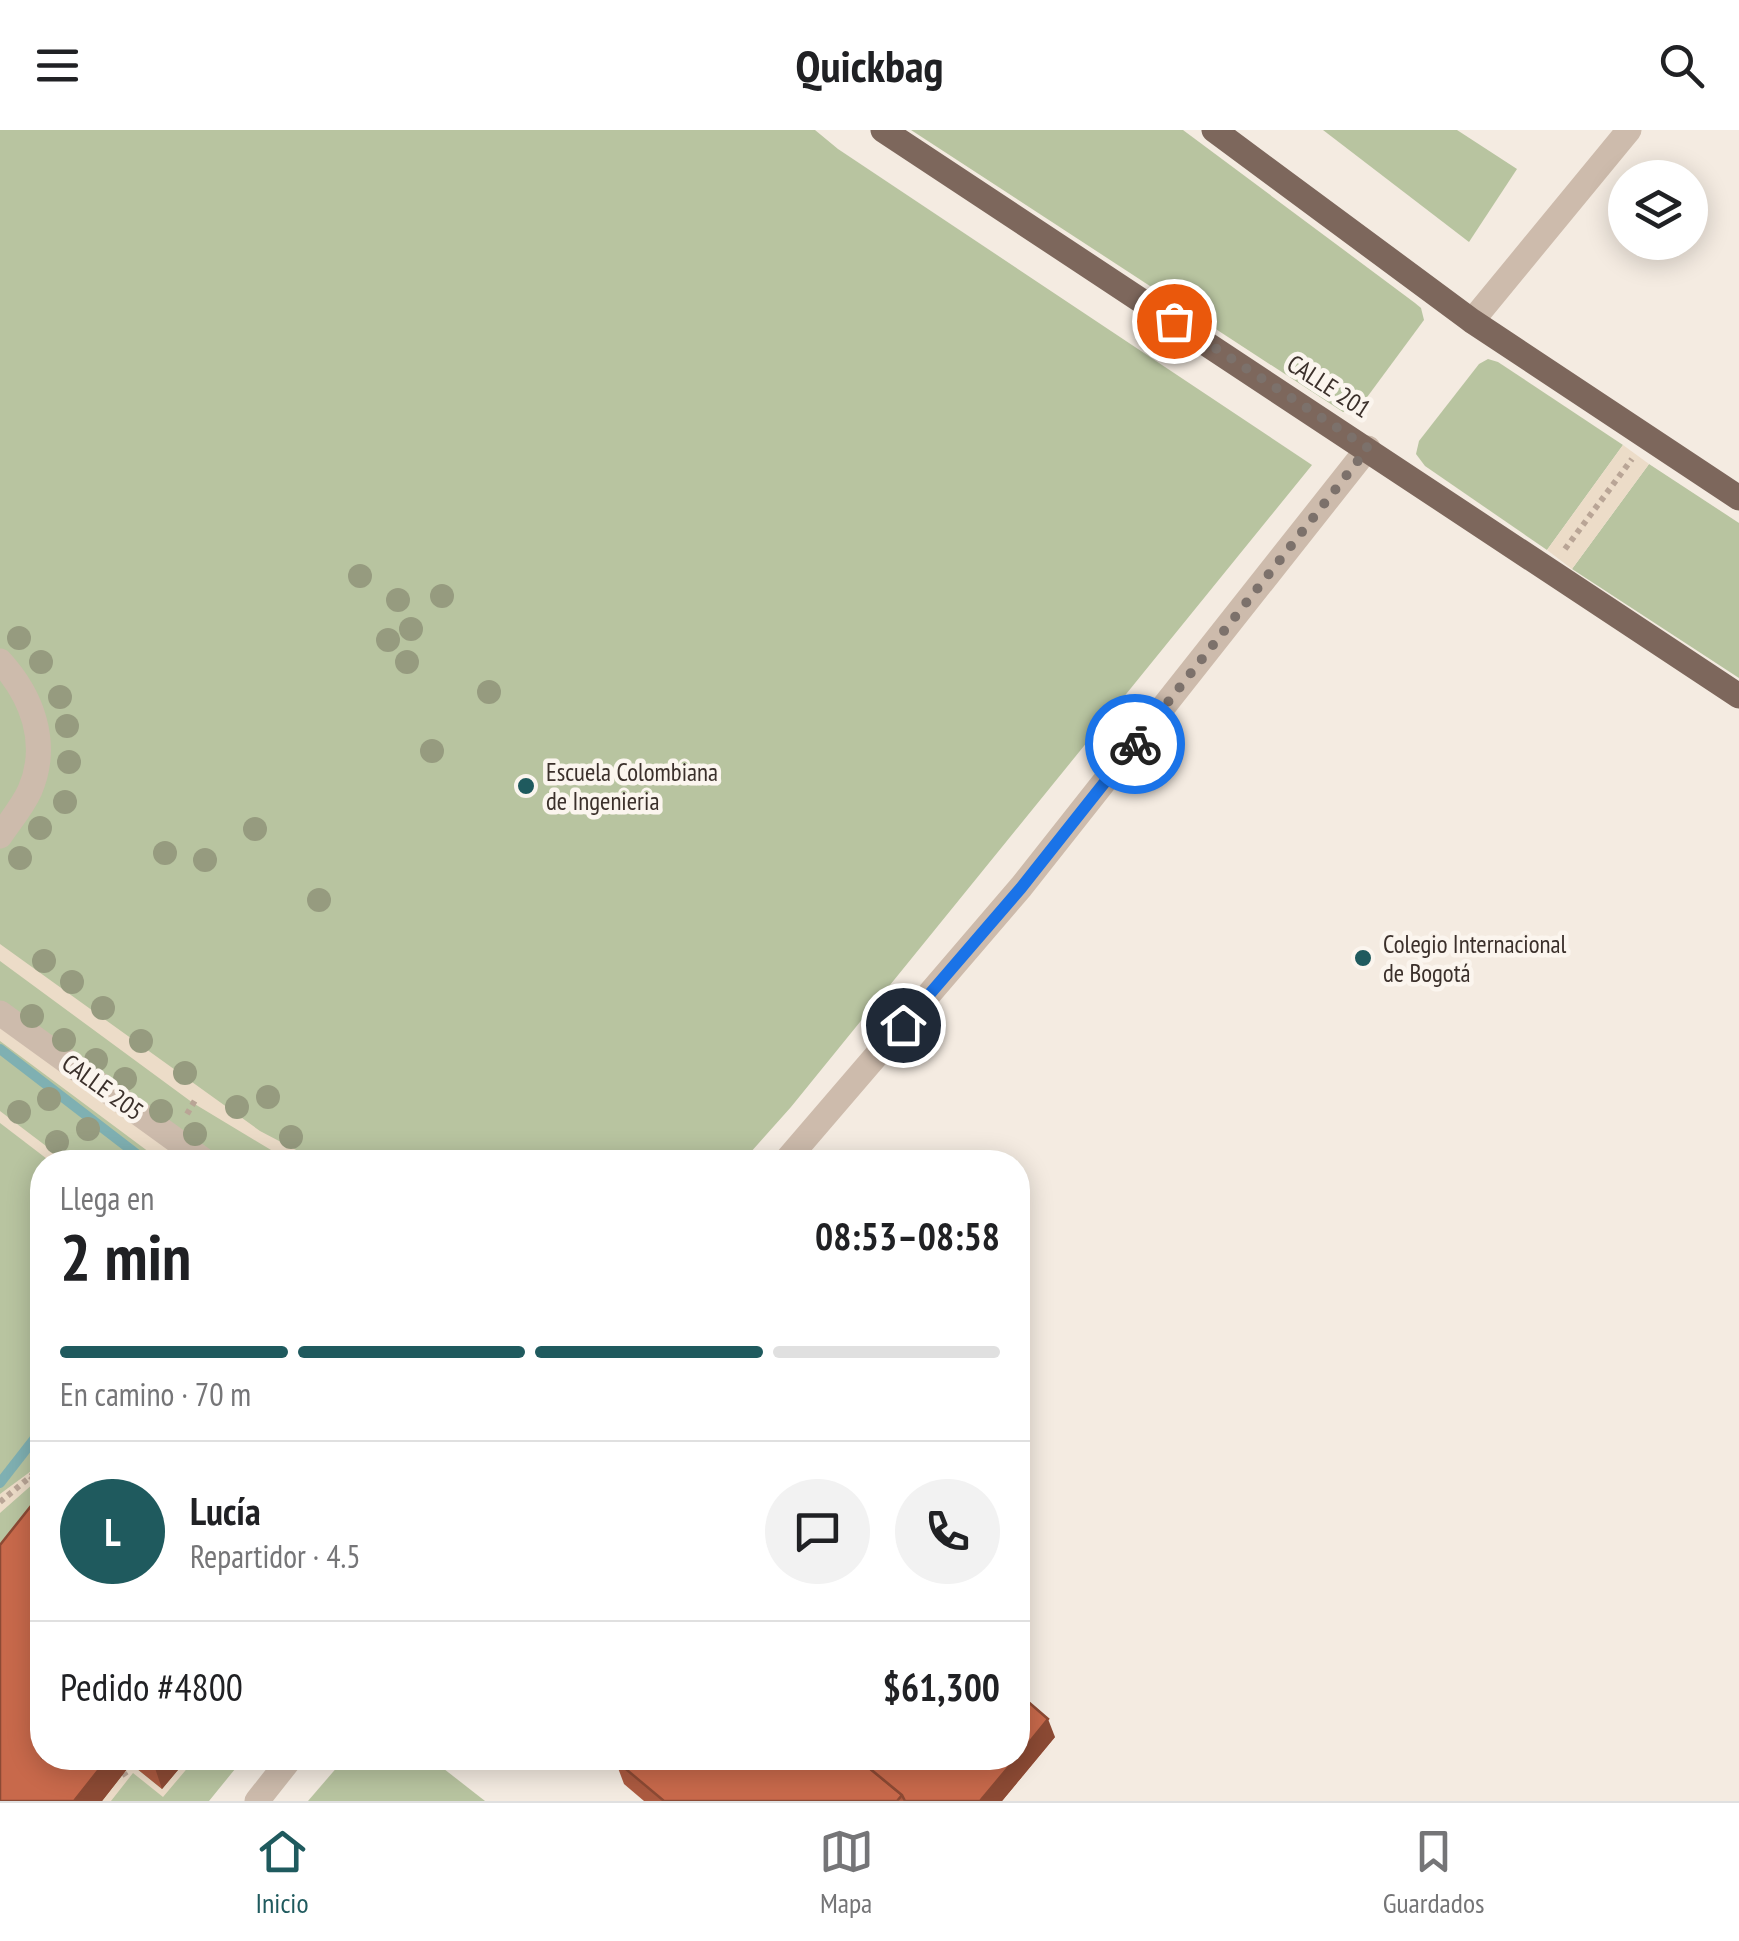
<!DOCTYPE html>
<html lang="es">
<meta charset="utf-8">
<style>
:root{--surface:#fff;--page:#f2f2f2;--text:#202124;--muted:#757577;--line:#e0e0e0;--accent:#1f5a5e}
body{margin:0;font-family:"PT Sans Narrow",sans-serif;background:var(--page);color:var(--text);height:100vh;display:flex;flex-direction:column;font-size:38px;white-space:nowrap}
*{box-sizing:border-box;margin:0}
p{font-size:32px;color:var(--muted)}
.icon{flex:none;width:55px;height:55px;fill:none;stroke:currentColor;stroke-width:2;stroke-linecap:round;stroke-linejoin:round}
.map{position:relative;flex:1;overflow:hidden}
.side{position:absolute;left:30px;top:1020px;width:1000px;height:620px;display:flex;flex-direction:column;background:var(--surface);border-radius:40px;box-shadow:0 5px 25px #0003}
.side>*{flex:none}
.fabs{position:absolute;left:1608px;top:30px;display:grid;gap:20px}
.fabs a{display:grid;place-items:center;width:100px;height:100px;border-radius:50%;background:var(--surface);box-shadow:0 5px 25px #0003;font-size:50px}
.pin{position:absolute;display:grid;place-items:center;width:85px;height:85px;color:#fff;margin:-42px;border:5px solid #fff;border-radius:50%;box-shadow:0 2px 10px #0007}
.courier{position:absolute;display:grid;place-items:center;width:100px;height:100px;margin:-50px;border:8px solid #1a73e8;border-radius:50%;background:#fff;color:#222;box-shadow:0 2px 12px #0007}
.summary em{font-style:normal;font-weight:800}
.summary div{display:flex;flex-direction:column-reverse}
.summary{display:flex;align-items:center;justify-content:space-between;height:170px;padding:0 30px}
h1{font-size:65px;font-weight:800;line-height:75px}
.bar{display:grid;grid-template-columns:repeat(4,1fr);gap:15px 10px;align-content:center;height:120px;padding:0 30px}
.bar i{height:12px;border-radius:8px;background:var(--line)}
.bar .active{background:var(--accent)}
.bar p{grid-column:span 4}
.line{display:flex;align-items:center;gap:25px;padding:0 30px;border-top:2px solid var(--line)}
.line div{flex:1}
.round{display:grid;place-items:center;flex:none;width:105px;height:105px;border-radius:52px;background:var(--page)}
header{display:flex;justify-content:space-between;align-items:center;height:130px;padding:0 30px;background:var(--surface);font-size:45px;font-weight:800}
.dock{display:flex;justify-content:space-around;align-items:center;height:140px;border-top:2px solid var(--line);background:var(--surface);font-size:28px;color:var(--muted)}
.dock a{display:grid;justify-items:center;gap:5px}
.dock .active{color:var(--accent)}
.map>svg:first-child{display:block}
</style>
<header><svg class="icon" aria-label="menu" viewBox="0 0 24 24"><path d="M4 6h16M4 12h16M4 18h16"/></svg>Quickbag<svg class="icon" aria-label="search" viewBox="0 0 24 24"><circle cx="10" cy="10" r="6"/><path d="M15 15l6 6"/></svg></header>
<div class="map">
<svg width="1739" height="1671" viewBox="0 0 1739 1671">
<rect width="100%" height="100%" fill="#f4ebe1"/>
<g fill="#b8c4a0">
<polygon points="0,0 815,0 838,19 1312,335 791,977 742,1032 42,1032 42,1628 244,1628 209,1671 0,1671"/>
<polygon points="911,0 1183,0 1415,173 1421,178 1424,190 1362,274 1350,282 1343,282"/>
<polygon points="1323,0 1457,0 1517,39 1469,112"/>
<polygon points="1488,229 1498,232 1623,315 1547,420 1425,336 1416,324 1419,311 1479,234"/>
<polygon points="1649,334 1739,393 1739,548 1572,439"/>
<polygon points="345,1628 430,1628 485,1671 308,1671"/>
</g>
<g fill="#ecdcc8">
<polygon points="1623,315 1649,334 1572,439 1547,420"/>
<polygon points="0,814 260,1001 319,1032 291,1032 193,973 0,831"/>
<polygon points="0,895 188,1032 150,1032 153,1025 0,911"/>
<polygon points="0,981 67,1032 51,1032 0,993"/>
<polygon points="42,1333 42,1347 38,1351 42,1360 34,1353 0,1383 0,1364"/>
<polygon points="188,1628 196,1628 163,1667 133,1643 111,1671 102,1671 131,1634 162,1659"/>
</g>
<g fill="none" stroke-linecap="round" stroke-linejoin="round">
<g stroke="#7fb0b2" stroke-width="10">
<polyline points="0,919 143,1029"/>
<polyline points="0,1353 42,1299"/>
</g>
<g stroke="#b9a596" stroke-width="6" stroke-dasharray="5 5" stroke-linecap="butt">
<polyline points="1565,419 1632,329"/>
<polyline points="187,984 197,967"/>
<polyline points="30,1346 42,1356"/>
<polyline points="0,1372 42,1337"/>
<polyline points="124,1643 126,1646"/>
</g>
<g stroke="#cdbbac" stroke-width="25">
<polyline points="1472,191 1629,0"/>
<path d="M0,531C32,566 50,613 30,660C23,676 10,691 0,706"/>
<polyline points="0,883 206,1032"/>
<polyline points="785,1032 1021,757 1368,318"/>
<polyline points="257,1671 291,1628"/>
</g>
<g stroke="#7d675c" stroke-width="25">
<polyline points="883,0 1739,566"/>
<polyline points="1214,0 1472,191 1739,368"/>
</g>
</g>
<g fill="#969b7f">
<circle cx="360" cy="446" r="12"/>
<circle cx="442" cy="466" r="12"/>
<circle cx="398" cy="470" r="12"/>
<circle cx="411" cy="499" r="12"/>
<circle cx="19" cy="508" r="12"/>
<circle cx="388" cy="510" r="12"/>
<circle cx="41" cy="532" r="12"/>
<circle cx="407" cy="532" r="12"/>
<circle cx="489" cy="562" r="12"/>
<circle cx="60" cy="567" r="12"/>
<circle cx="67" cy="596" r="12"/>
<circle cx="432" cy="621" r="12"/>
<circle cx="69" cy="632" r="12"/>
<circle cx="65" cy="672" r="12"/>
<circle cx="40" cy="698" r="12"/>
<circle cx="255" cy="699" r="12"/>
<circle cx="165" cy="723" r="12"/>
<circle cx="20" cy="728" r="12"/>
<circle cx="205" cy="730" r="12"/>
<circle cx="319" cy="770" r="12"/>
<circle cx="44" cy="831" r="12"/>
<circle cx="72" cy="852" r="12"/>
<circle cx="103" cy="878" r="12"/>
<circle cx="32" cy="886" r="12"/>
<circle cx="64" cy="910" r="12"/>
<circle cx="141" cy="911" r="12"/>
<circle cx="96" cy="930" r="12"/>
<circle cx="185" cy="943" r="12"/>
<circle cx="125" cy="949" r="12"/>
<circle cx="268" cy="967" r="12"/>
<circle cx="49" cy="969" r="12"/>
<circle cx="237" cy="977" r="12"/>
<circle cx="161" cy="981" r="12"/>
<circle cx="19" cy="982" r="12"/>
<circle cx="88" cy="999" r="12"/>
<circle cx="195" cy="1004" r="12"/>
<circle cx="291" cy="1007" r="12"/>
<circle cx="57" cy="1012" r="12"/>
</g>
<g fill="#ac5a40">
<polygon points="1055,1607 1002,1671 644,1671 624,1654 615,1630"/>
<polygon points="42,1628 188,1628 162,1659 131,1634 102,1671 0,1671"/>
</g>
<g fill="#8c4a34">
<polygon points="1048,1589 1055,1607 1002,1671 980,1671"/>
<polygon points="108,1628 128,1628 131,1634 102,1671 74,1671"/>
<polygon points="160,1628 188,1628 162,1659 154,1635"/>
</g>
<g fill="#c8694b" stroke="#8c4a34" stroke-width="2.5">
<polygon points="42,1362 42,1628 108,1628 74,1671 0,1671 0,1415"/>
<polygon points="1018,1563 1048,1589 1018,1626"/>
<polygon points="144,1628 160,1628 154,1635"/>
<polygon points="617,1628 857,1628 902,1665 897,1671 664,1671 615,1630"/>
<polygon points="857,1628 1016,1628 980,1671 905,1671 902,1665"/>
</g>
<g fill="none" stroke-linecap="round" stroke-linejoin="round">
<polyline stroke="#7c716b" stroke-width="10" stroke-dasharray="0 18" points="1135,614 1368,318 1174,191"/>
<polyline stroke="#1a73e8" stroke-width="12" points="903,895 1021,758 1135,614"/>
</g>
<g fill="#1f5a5e" stroke="#fbf5ee" stroke-width="4">
<circle cx="526" cy="656" r="10"/>
<circle cx="1363" cy="828" r="10"/>
</g>
<g text-anchor="middle" dominant-baseline="central" stroke-width="9" stroke-linejoin="round" paint-order="stroke">
<g font-size="25" fill="#3b302b" stroke="#fbf5ee">
<text transform="translate(1329 256) rotate(33)">CALLE 201</text>
<text transform="translate(103 957) rotate(36)">CALLE 205</text>
</g>
<g font-size="25" fill="#3b302b" stroke="#fbf5ee" text-anchor="start">
<text x="546" y="642">Escuela Colombiana<tspan x="546" dy="29">de Ingenieria</tspan></text>
<text x="1383" y="814">Colegio Internacional<tspan x="1383" dy="29">de Bogotá</tspan></text>
</g>
</g>
</svg>
<div class="fabs">
<a><svg class="icon" aria-label="layers" viewBox="0 0 24 24"><path d="M12 4l9 5-9 5-9-5zM3 14l9 5 9-5"/></svg></a>
</div>
<div class="pin" style="left:1174px;top:191px;background:#ea580c"><svg class="icon" aria-label="bag" viewBox="0 0 24 24"><path d="M5 8h14l-1 12H6zM9 8a3 3 0 0 1 6 0"/></svg></div>
<div class="pin" style="left:903px;top:895px;background:#1f2937"><svg class="icon" aria-label="home" viewBox="0 0 24 24"><path d="M3 11l9-7 9 7M6 9v11h12V9"/></svg></div>
<div class="courier" style="left:1135px;top:614px"><svg class="icon" aria-label="bike" viewBox="0 0 24 24"><circle cx="6" cy="16" r="4"/><circle cx="18" cy="16" r="4"/><path d="M6 16l4-8h5l3 8M10 8l3 8H6M13 5h3"/></svg></div>
<section class="side">
<div class="summary"><div><h1>2 min</h1><p>Llega en</p></div><em>08:53–08:58</em></div>
<div class="bar"><i class="active"></i><i class="active"></i><i class="active"></i><i></i><p>En camino · 70 m</p></div>
<div class="line" style="height:180px"><b class="round" style="background:var(--accent);color:#fff">L</b><div><b>Lucía</b><p>Repartidor · 4.5</p></div><a class="round"><svg class="icon" aria-label="chat" viewBox="0 0 24 24"><path d="M4 5h16v11H9l-5 4z"/></svg></a><a class="round"><svg class="icon" aria-label="phone" viewBox="0 0 24 24"><path d="M5 4h4l2 5-3 2q2 4 5 5l2-3 5 2v4C11 20 4 13 5 4z"/></svg></a></div>
<div class="line" style="height:130px"><div>Pedido #4800</div><b>$61,300</b></div>
</section>
</div>
<nav class="dock">
<a class="active"><svg class="icon" aria-label="home" viewBox="0 0 24 24"><path d="M3 11l9-7 9 7M6 9v11h12V9"/></svg>Inicio</a>
<a><svg class="icon" aria-label="map" viewBox="0 0 24 24"><path d="M3 6l6-2 6 2 6-2v14l-6 2-6-2-6 2zM9 4v14M15 6v14"/></svg>Mapa</a>
<a><svg class="icon" aria-label="saved" viewBox="0 0 24 24"><path d="M7 4h10v16l-5-4-5 4z"/></svg>Guardados</a>
</nav>
